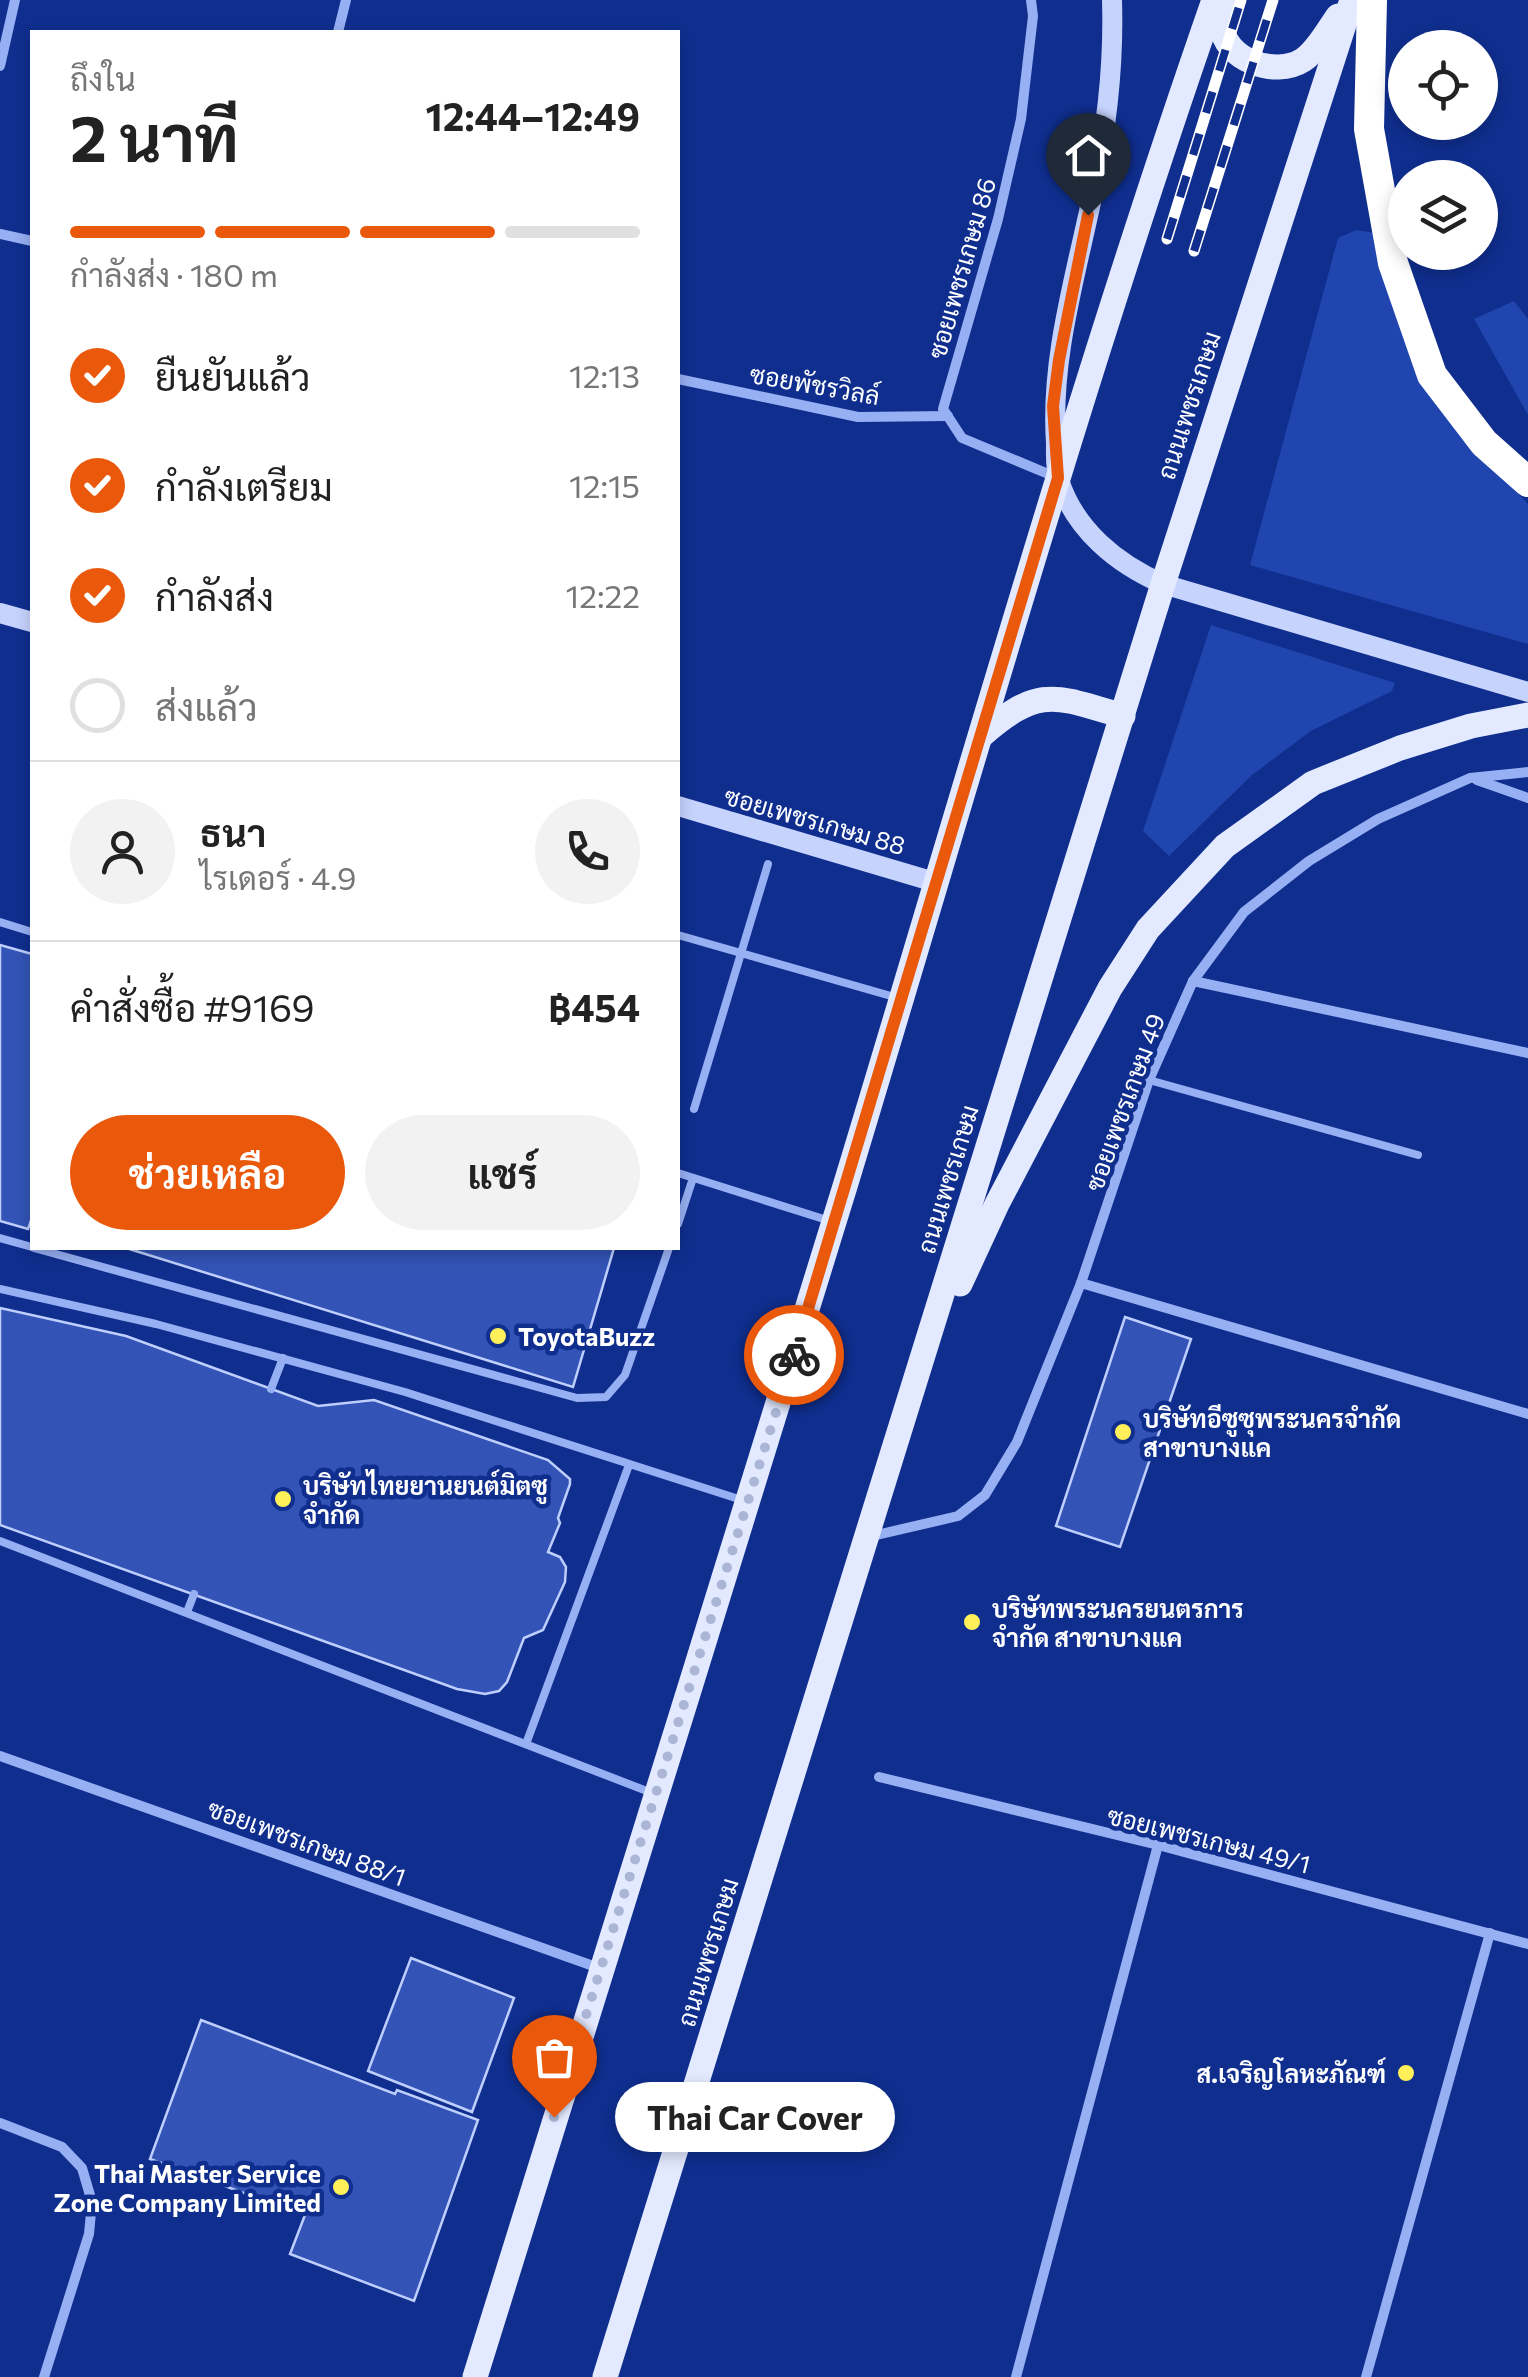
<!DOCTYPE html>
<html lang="th">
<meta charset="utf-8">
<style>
:root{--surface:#fff;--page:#f2f2f2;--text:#222;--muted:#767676;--line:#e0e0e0;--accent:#ea580c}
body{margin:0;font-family:Commissioner,Sarabun,sans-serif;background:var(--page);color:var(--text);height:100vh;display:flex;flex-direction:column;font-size:38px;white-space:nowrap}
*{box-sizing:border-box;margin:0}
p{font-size:32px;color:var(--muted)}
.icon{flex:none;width:55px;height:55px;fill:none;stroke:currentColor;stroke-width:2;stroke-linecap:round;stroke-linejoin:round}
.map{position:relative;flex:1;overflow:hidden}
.sheet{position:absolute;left:30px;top:30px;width:650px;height:1220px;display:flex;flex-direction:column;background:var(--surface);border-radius:0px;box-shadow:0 5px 15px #0003}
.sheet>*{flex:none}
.controls{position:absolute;left:1388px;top:30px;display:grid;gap:20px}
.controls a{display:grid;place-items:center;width:110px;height:110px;border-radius:50%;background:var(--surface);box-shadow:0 5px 15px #0003;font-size:50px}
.pin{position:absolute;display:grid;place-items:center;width:85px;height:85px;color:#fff;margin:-102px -42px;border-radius:50% 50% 50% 0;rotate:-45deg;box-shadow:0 0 10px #0007}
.pin .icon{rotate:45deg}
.courier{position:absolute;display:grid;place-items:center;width:100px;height:100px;margin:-50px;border:8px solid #ea580c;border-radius:50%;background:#fff;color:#222;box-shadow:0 2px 12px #0007}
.bubble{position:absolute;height:70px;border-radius:35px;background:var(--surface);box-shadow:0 5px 15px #0003;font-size:32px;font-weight:700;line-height:70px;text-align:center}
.summary em{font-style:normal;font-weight:700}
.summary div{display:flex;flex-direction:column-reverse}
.summary{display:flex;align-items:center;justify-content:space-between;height:170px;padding:0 40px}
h1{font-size:65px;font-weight:700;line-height:75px}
.bar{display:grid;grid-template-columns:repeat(4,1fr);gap:15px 10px;align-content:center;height:120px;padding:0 40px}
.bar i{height:12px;border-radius:8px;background:var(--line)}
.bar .selected{background:var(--accent)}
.bar p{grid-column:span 4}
.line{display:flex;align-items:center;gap:25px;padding:0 40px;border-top:2px solid var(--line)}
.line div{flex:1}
.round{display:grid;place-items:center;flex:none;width:105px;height:105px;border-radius:52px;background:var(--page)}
ol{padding:0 40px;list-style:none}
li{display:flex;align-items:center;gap:30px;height:110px}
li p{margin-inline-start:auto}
li .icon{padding:10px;border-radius:50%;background:var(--accent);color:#fff;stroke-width:4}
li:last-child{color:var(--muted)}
li i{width:55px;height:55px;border:5px solid var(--line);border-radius:50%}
.button{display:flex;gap:20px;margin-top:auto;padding:20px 40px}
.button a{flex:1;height:115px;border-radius:60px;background:var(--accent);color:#fff;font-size:40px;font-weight:700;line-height:115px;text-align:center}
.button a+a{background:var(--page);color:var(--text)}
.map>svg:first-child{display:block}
</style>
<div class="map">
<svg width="1528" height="2377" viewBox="0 0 1528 2377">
<rect width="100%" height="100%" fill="#0f2e8e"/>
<g fill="#2045ae">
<polygon points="1356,230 1375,233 1457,430 1528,504 1528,644 1250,565 1338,238"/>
<polygon points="1514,301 1528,319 1528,415 1474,319"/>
<polygon points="1211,625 1395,683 1392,691 1311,731 1252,775 1169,856 1143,831"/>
</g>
<g fill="#3354b6" stroke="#becffe" stroke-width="2.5">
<polygon points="0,945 32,954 32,1218 28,1229 0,1221"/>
<polygon points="126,1248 614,1248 573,1387"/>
<polygon points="0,1308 126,1336 318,1406 374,1400 548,1460 570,1479 570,1484 558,1518 560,1523 548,1552 560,1557 566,1567 565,1582 543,1630 524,1638 507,1682 499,1691 485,1694 457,1689 0,1525"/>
<polygon points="1125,1317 1191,1339 1120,1547 1056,1526"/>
<polygon points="411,1958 514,1998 472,2112 368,2071"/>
<polygon points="201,2020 395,2094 397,2090 478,2120 414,2301 290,2254 305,2215 150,2159"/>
</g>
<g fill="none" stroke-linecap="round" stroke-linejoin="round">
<g stroke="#97aff3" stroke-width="8">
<polyline points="0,922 32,932"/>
<polyline points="678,935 898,998"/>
<polyline points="1149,1080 1418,1155"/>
<polyline points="694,1109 768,864"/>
<polyline points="678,1173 830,1221"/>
<polyline points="678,1224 693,1178"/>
<polyline points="0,1238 32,1247"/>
<polyline points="34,1248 577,1398 606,1397 625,1375 669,1248"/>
<polyline points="0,1289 156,1324 405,1392 745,1501"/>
<polyline points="271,1389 283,1358"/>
<polyline points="0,1541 652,1793"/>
<polyline points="187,1612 194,1594"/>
<polyline points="526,1744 629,1465"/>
</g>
<g stroke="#97aff3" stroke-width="10">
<polyline points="1031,0 1033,16 1021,119 998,219 943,409 962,438 1058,478"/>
<polyline points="338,32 346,0"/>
<polyline points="0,66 15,0"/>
<polyline points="0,234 32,241"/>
<polyline points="678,379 858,417 948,416"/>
<polyline points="1477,780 1528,798"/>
<polyline points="1193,981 1528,1053"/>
<polyline points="1081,1283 1528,1414"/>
<polyline points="868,1537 958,1516 985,1495 1017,1442 1081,1283 1149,1080 1193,981 1244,912 1309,861 1378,819 1470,778 1528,772"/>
<polyline points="0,1756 599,1968"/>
<polyline points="879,1777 1158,1845 1528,1944"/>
<polyline points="0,2123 62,2147 82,2168 92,2202 89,2234 44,2377"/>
<polyline points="1016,2377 1158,1845"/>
<polyline points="1366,2377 1490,1933"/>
</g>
<g stroke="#c6d3fd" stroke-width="20">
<path d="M1112,0C1114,63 1107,126 1094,188C1077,272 1050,357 1056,443C1056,455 1055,469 1059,480C1075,530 1117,564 1163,584L1528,692"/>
<polyline points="0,613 32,622"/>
<polyline points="678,806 938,883"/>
</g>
<g stroke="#e3e9ff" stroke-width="25">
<path d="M1224,0C1223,7 1221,17 1221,24C1224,60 1275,78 1303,60C1317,51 1328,30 1338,16"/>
<path d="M982,735C1040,685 1054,696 1123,716"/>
<polyline points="960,1284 997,1204 1110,988 1148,929 1225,846 1313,783 1400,748 1471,726 1528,715"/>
<path d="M475,2377C597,1978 725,1582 846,1183C966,788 1078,390 1214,0"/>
<polyline points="605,2377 1163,584 1352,0"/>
</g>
<polyline stroke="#fff" stroke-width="30" points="1372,0 1369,129 1393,263 1432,375 1484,443 1528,482"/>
<defs>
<g id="rail">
<polyline points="1167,239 1241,0"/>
<polyline points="1194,251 1273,0"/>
</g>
</defs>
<use href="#rail" stroke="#fff" stroke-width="11"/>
<use href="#rail" stroke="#0f2e8e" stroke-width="8" stroke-dasharray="22" stroke-linecap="butt"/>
</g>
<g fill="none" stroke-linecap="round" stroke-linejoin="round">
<polyline stroke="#abb6d7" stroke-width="10" stroke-dasharray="0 18" points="554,2117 794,1355"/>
<polyline stroke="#ea580c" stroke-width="12" points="794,1355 1058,478 1053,406 1059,360 1088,215"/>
</g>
<g fill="#ffef59" stroke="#0f2e8e" stroke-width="4">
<circle cx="498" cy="1336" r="10"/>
<circle cx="1123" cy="1432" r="10"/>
<circle cx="283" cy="1499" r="10"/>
<circle cx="972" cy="1622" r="10"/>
<circle cx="1406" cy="2073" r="10"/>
<circle cx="341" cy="2187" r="10"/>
</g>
<g text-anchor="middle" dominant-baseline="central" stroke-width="9" stroke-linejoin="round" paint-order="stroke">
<g font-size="25" fill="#fff" stroke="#0f2e8e">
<text transform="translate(961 268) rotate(-74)">ซอยเพชรเกษม 86</text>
<text transform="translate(815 384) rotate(10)">ซอยพัชรวิลล์</text>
<text transform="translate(1188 405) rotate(-72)">ถนนเพชรเกษม</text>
<text transform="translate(815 820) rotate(16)">ซอยเพชรเกษม 88</text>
<text transform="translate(1124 1102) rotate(-70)">ซอยเพชรเกษม 49</text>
<text transform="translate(947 1179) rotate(-73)">ถนนเพชรเกษม</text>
<text transform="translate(1209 1839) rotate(14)">ซอยเพชรเกษม 49/1</text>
<text transform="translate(307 1842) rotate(20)">ซอยเพชรเกษม 88/1</text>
<text transform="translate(707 1952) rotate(-73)">ถนนเพชรเกษม</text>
</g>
<g font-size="25" font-weight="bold" fill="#fff" stroke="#0f2e8e" text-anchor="start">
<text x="518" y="1336">ToyotaBuzz</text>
<text x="1143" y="1418">บริษัทอีซูซุพระนครจำกัด<tspan x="1143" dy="29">สาขาบางแค</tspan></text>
<text x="303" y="1485">บริษัทไทยยานยนต์มิตซู<tspan x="303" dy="29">จำกัด</tspan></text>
<text x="992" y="1608">บริษัทพระนครยนตรการ<tspan x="992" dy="29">จำกัด สาขาบางแค</tspan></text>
<text x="1386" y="2073" text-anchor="end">ส.เจริญโลหะภัณฑ์</text>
<text x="321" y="2173" text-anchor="end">Thai Master Service<tspan x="321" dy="29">Zone Company Limited</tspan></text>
</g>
</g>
</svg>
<div class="controls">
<a><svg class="icon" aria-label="locate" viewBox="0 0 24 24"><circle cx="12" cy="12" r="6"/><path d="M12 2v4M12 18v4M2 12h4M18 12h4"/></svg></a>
<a><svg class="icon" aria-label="layers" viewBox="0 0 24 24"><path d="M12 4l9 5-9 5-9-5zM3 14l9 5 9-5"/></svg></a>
</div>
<div class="pin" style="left:554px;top:2117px;background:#ea580c"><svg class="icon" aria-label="bag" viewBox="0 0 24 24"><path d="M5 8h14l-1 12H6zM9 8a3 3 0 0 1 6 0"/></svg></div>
<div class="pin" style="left:1088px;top:215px;background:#1f2937"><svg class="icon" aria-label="home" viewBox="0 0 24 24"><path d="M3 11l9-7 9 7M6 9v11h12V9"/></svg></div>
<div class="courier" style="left:794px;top:1355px"><svg class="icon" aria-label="bike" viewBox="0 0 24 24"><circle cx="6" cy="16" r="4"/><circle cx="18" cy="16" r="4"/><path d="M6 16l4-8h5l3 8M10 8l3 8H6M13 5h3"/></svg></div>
<div class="bubble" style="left:615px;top:2082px;width:280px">Thai Car Cover</div>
<section class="sheet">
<div class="summary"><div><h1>2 นาที</h1><p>ถึงใน</p></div><em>12:44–12:49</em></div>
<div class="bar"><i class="selected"></i><i class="selected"></i><i class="selected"></i><i></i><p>กำลังส่ง · 180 m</p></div>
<ol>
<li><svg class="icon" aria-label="check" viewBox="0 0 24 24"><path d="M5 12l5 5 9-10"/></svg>ยืนยันแล้ว<p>12:13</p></li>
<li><svg class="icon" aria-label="check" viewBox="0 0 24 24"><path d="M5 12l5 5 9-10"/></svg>กำลังเตรียม<p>12:15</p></li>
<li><svg class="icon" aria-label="check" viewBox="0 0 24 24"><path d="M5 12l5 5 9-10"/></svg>กำลังส่ง<p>12:22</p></li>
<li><i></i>ส่งแล้ว</li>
</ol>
<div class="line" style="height:180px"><a class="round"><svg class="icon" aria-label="person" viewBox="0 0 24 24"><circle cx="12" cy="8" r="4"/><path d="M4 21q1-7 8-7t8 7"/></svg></a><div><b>ธนา</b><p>ไรเดอร์ · 4.9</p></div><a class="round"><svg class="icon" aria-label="phone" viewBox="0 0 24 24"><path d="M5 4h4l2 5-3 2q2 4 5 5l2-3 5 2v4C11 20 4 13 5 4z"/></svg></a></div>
<div class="line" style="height:130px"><div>คำสั่งซื้อ #9169</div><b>฿454</b></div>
<div class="button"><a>ช่วยเหลือ</a><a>แชร์</a></div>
</section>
</div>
